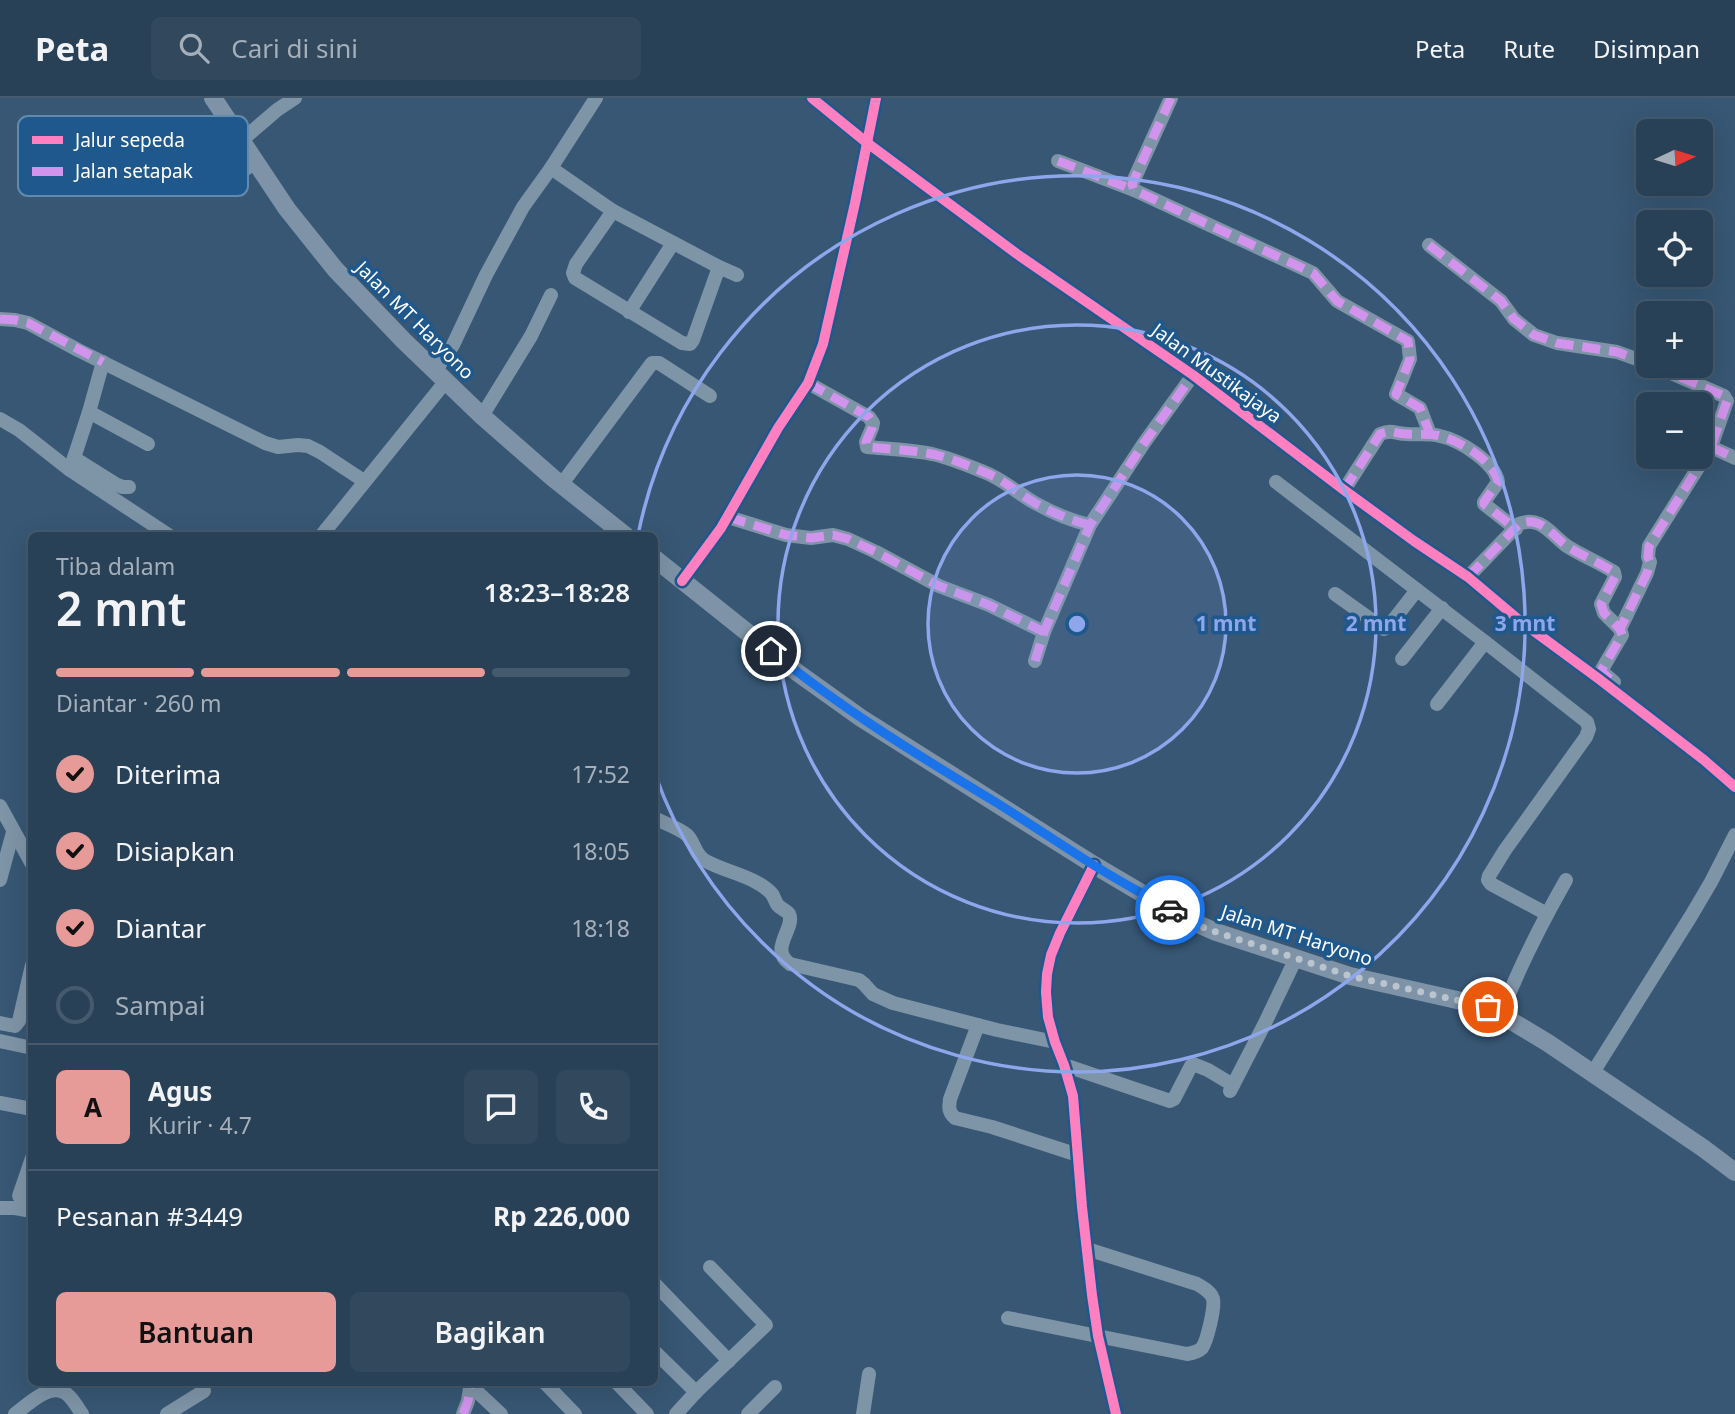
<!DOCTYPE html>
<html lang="id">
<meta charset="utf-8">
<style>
:root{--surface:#294157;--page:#31485d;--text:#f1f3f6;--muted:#a5afba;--line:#455a6d;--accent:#e69b98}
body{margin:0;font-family:"Noto Sans",sans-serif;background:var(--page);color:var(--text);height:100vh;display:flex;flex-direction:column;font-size:26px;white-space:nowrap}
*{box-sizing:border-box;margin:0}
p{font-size:23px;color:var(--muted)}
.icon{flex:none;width:38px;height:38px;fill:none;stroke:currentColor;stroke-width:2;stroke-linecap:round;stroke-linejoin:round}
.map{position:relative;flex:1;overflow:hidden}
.panel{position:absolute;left:28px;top:434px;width:630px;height:854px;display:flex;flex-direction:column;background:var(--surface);border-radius:10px;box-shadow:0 7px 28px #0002,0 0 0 2px var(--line)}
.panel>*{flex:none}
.needle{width:46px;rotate:86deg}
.buttons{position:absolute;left:1636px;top:21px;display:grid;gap:14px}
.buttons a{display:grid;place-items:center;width:77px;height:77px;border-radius:10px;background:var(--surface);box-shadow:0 7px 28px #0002,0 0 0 2px var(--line);font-size:35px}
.pin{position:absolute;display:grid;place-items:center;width:60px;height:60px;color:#fff;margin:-30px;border:4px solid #fff;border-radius:50%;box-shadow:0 2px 7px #0007}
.courier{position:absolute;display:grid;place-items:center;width:70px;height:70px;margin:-35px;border:5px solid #1a73e8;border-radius:50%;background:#fff;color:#222;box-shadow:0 2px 9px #0007}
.overview em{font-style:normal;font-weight:600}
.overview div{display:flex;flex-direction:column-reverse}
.overview{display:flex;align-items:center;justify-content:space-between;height:119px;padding:0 28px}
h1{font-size:46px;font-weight:600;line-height:52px}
.bar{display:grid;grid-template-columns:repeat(4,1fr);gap:10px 7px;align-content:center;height:84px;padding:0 28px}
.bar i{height:9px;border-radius:5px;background:var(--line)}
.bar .selected{background:var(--accent)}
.bar p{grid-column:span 4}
.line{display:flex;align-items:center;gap:18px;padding:0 28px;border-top:2px solid var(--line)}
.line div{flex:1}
.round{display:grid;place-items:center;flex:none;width:74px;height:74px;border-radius:10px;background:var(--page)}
ol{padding:0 28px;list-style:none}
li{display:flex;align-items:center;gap:21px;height:77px}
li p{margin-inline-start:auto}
li .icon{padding:7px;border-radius:50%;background:var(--accent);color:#111;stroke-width:4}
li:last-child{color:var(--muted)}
li i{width:38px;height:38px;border:4px solid var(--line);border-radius:50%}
.action{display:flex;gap:14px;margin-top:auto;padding:14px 28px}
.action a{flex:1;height:80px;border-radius:10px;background:var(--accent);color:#111;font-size:28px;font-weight:600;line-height:80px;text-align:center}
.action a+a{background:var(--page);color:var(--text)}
header{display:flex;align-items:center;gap:42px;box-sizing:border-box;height:98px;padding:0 35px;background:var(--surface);border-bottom:2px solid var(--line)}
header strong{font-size:33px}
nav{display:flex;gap:38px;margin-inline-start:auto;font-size:24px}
.search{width:490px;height:63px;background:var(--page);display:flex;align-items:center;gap:18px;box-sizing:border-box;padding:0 24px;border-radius:10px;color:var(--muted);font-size:26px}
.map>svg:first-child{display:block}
</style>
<header>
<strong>Peta</strong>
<div class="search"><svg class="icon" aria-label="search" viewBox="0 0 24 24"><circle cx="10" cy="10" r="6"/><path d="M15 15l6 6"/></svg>Cari di sini</div>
<nav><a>Peta</a><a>Rute</a><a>Disimpan</a></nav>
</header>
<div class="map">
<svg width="1735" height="1316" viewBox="0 0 1735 1316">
<rect width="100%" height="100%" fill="#375774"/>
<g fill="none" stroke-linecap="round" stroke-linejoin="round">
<g stroke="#7e94a7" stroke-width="14">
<polyline points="812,0 866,44 1017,156 1193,277 1344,392 1414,443 1468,479 1519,522 1599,581 1704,662 1735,689"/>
<polyline points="1171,0 1132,86 1134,92 1313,175 1337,203 1408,243 1410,261 1396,296 1420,310 1430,336"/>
<polyline points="241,43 277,12 295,0"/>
<polyline points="1058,63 1134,92"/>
<polyline points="551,70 613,113 719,169 737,177"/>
<polyline points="217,83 224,86 227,85 255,64"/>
<polyline points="613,113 576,166 573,175 575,180 682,245 690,246 693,242 719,169"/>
<polyline points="1429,147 1501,203 1514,221 1534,237 1557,245 1617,254 1648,265"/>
<polyline points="629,214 673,145"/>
<polyline points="0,221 15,222 28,225 78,252 265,345 278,349 298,347 308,348 320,354 364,383"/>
<polyline points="435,273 453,247 486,177 523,109 551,70 596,0"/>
<path d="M808,285L869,319L873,325L872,330L866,344L867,349C889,351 911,352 932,356C950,360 967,367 984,374C1003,381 1017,395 1035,405C1051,414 1072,423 1090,427"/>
<polyline points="89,314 148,346"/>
<polyline points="482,318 531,238 551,197"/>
<polyline points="0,321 19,332 70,372 170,438"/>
<polyline points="1711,349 1735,360"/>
<polyline points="74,360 117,387 123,389 129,389"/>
<polyline points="70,372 89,314 103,264"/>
<polyline points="1276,384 1485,544 1587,624 1589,631 1586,639 1505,752 1489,778 1488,782 1491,786 1547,816"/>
<polyline points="561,387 652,265 659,265 710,298"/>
<path d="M1344,392L1380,336C1394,331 1394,336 1407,336C1418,337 1429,335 1440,338C1459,342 1495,364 1498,384L1484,404V406L1516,431"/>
<polyline points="728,419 786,437 811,440 833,437 848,441 876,454 939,488 989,507 1044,534"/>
<polyline points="321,438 446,283"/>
<path d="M1468,479L1519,426C1542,416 1554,441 1570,450C1585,459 1600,465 1614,474L1615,479L1601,506L1604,515L1620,531"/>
<polyline points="682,483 721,430 778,330 808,285 823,246 855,105 876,0"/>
<polyline points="1335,496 1384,531 1388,529 1417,492"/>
<polyline points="1402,561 1442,510"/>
<polyline points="1035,563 1044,534 1090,427 1144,345 1193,277"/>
<polyline points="1614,584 1601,573 1622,537 1620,531 1647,475 1650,464 1648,459 1649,448 1711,349 1727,303 1724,298 1655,268"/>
<polyline points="1437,606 1485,544"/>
<polyline points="0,708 32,766"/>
<path d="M654,720C664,725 679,730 687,737C695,745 694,755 704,762C724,774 756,778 772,796C774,799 775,803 777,806C779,810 786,812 789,816C796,830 768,851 790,866L859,882L864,886L873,896L893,905L997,932L1055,944"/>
<polyline points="1094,767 1060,835 1051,857 1047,876 1046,894 1048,919 1055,944 1064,967 1073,998 1082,1109 1092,1197 1098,1238 1116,1316"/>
<polyline points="0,782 13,734"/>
<path d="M1501,916C1519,869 1541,826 1566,782"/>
<polyline points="0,925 15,928 19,923 32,867"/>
<path d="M978,927L950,1001C949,1009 948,1014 955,1020L992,1029L1078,1057"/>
<polyline points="0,943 32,950"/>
<polyline points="1064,967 1170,1003 1174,1001 1191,968 1193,966 1208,972 1233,987"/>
<polyline points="1592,976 1691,818 1711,784 1735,737"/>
<polyline points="1230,993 1265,925 1296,860"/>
<polyline points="0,1005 32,1011"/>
<polyline points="32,1060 19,1098 32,1102"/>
<polyline points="0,1110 15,1110 32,1113"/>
<polyline points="654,1185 729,1263"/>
<path d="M1008,1220L1187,1256C1193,1255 1198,1254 1202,1250C1207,1243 1215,1210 1213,1201C1211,1194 1204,1190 1197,1186L1087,1151"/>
<polyline points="654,1253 696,1294"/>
<polyline points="544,1284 575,1316"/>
<polyline points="616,1284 647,1316"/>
<polyline points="471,1288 501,1316"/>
<path d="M15,1316C29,1306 52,1281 69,1298C74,1303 78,1310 82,1316"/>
<polyline points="167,1316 204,1293"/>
<polyline points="463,1316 468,1303 471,1284"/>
<polyline points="676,1316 696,1294 766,1227 710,1169"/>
<polyline points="748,1316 775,1289"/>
<polyline points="863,1316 869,1276"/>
</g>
<g stroke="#7e93a7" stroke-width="18">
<polyline points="213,0 287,111 335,171 404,243 482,318 553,380 626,438"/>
<polyline points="654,460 798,575 861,620 1094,767 1182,819 1216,834 1350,878 1488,909 1548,945 1703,1050 1735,1074"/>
</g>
<g stroke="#d193ec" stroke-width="9" stroke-dasharray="18 9" stroke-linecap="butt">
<polyline points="1171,0 1132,86 1134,92 1313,175 1337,203 1408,243 1410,261 1396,296 1420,310 1430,336"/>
<polyline points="1058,63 1134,92"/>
<polyline points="1429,147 1501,203 1514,221 1534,237 1557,245 1617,254 1648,265"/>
<polyline points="0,221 15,222 28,225 103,264"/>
<path d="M808,285L869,319L873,325L872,330L866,344L867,349C889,351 911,352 932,356C950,360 967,367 984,374C1003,381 1017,395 1035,405C1051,414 1072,423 1090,427"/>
<polyline points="1711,349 1735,360"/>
<path d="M1344,392L1380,336C1394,331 1394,336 1407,336C1418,337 1429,335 1440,338C1459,342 1495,364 1498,384L1484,404V406L1516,431"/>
<polyline points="728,419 786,437 811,440 833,437 848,441 876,454 939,488 989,507 1044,534"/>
<path d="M1468,479L1519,426C1542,416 1554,441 1570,450C1585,459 1600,465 1614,474L1615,479L1601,506L1604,515L1620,531"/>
<polyline points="1035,563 1044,534 1090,427 1144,345 1193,277"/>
<polyline points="1610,581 1601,573 1622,537 1620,531 1647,475 1650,464 1648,459 1649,448 1711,349 1727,303 1724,298 1655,268"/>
<polyline points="463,1316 468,1303 471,1284"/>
</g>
<defs>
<g id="cycleway">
<polyline points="812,0 866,44 1017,156 1193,277 1344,392 1414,443 1468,479 1519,522 1599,581 1704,662 1735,689"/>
<polyline points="682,483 721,430 778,330 808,285 823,246 855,105 876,0"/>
<polyline points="1094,767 1060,835 1051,857 1047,876 1046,894 1048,919 1055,944 1064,967 1073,998 1082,1109 1092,1197 1098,1238 1116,1316"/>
</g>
</defs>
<use href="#cycleway" stroke="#1e588d" stroke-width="15"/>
<use href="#cycleway" stroke="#ff80c0" stroke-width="10"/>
</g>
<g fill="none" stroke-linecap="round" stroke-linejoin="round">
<polyline stroke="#b9c4ce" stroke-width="7" stroke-dasharray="0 12.6" points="1170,812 1197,827 1216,834 1350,878 1488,909"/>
<path stroke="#1a73e8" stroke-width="9" d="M771,553C842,611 919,658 997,705C1029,725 1060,746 1092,766C1117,782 1144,796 1170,812"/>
</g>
<circle cx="1077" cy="526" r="149" fill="#8ea6ec" fill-opacity=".12"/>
<g fill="none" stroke="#8ea6ec" stroke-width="3.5">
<circle cx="1077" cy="526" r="149"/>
<circle cx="1077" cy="526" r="299"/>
<path d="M638 437A448 448 0 1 1 655 676"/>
</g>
<g text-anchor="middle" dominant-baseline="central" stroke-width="7" stroke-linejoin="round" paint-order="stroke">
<g font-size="19" fill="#fff" stroke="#1e588d">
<text transform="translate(415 222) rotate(45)">Jalan MT Haryono</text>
<text transform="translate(1217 275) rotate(36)">Jalan Mustikajaya</text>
<text transform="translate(1297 837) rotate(18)">Jalan MT Haryono</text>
</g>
</g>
<rect x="18" y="18" width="230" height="80" rx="10" fill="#1e588d" stroke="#628aaf" stroke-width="2"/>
<rect x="32" y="38" width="31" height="8" fill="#ff80c0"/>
<rect x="32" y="69" width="31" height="9" fill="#d193ec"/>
<g font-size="19" fill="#fff">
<text x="75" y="49">Jalur sepeda</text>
<text x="75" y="80">Jalan setapak</text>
</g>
<circle cx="1077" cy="526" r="10" fill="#8ea6ec" stroke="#1e588d" stroke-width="3.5"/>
<g font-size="21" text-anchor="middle" font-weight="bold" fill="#8ea6ec" stroke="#1e588d" stroke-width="7" stroke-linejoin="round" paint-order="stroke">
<text x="1226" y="533">1 mnt</text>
<text x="1376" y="533">2 mnt</text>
<text x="1525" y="533">3 mnt</text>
</g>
</svg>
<div class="buttons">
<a><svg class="needle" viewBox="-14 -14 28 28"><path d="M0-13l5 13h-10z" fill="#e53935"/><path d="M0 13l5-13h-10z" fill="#a5afba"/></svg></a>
<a><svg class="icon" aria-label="locate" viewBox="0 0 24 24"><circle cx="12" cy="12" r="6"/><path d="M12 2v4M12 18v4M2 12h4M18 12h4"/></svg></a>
<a>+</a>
<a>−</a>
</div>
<div class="pin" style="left:1488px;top:909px;background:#ea580c"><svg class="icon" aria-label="bag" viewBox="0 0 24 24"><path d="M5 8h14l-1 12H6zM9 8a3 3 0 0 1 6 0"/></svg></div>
<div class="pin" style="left:771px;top:553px;background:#1f2937"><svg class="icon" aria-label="home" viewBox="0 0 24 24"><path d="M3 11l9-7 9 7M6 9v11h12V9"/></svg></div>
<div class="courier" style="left:1170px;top:812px"><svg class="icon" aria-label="car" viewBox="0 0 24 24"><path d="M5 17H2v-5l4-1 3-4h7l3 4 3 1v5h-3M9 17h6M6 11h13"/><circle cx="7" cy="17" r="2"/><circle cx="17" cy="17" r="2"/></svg></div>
<section class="panel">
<div class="overview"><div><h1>2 mnt</h1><p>Tiba dalam</p></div><em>18:23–18:28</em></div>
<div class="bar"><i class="selected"></i><i class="selected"></i><i class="selected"></i><i></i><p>Diantar · 260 m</p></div>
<ol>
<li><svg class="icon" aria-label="check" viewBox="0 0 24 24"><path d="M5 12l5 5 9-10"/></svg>Diterima<p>17:52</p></li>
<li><svg class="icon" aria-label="check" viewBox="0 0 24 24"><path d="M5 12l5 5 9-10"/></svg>Disiapkan<p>18:05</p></li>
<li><svg class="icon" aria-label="check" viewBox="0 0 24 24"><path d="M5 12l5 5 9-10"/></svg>Diantar<p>18:18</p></li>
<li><i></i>Sampai</li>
</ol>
<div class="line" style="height:126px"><b class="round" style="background:var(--accent);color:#111">A</b><div><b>Agus</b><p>Kurir · 4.7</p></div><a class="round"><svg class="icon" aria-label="chat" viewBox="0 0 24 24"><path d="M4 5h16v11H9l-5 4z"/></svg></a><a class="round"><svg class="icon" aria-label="phone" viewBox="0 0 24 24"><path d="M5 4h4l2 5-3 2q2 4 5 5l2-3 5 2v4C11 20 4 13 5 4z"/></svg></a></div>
<div class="line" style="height:91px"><div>Pesanan #3449</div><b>Rp 226,000</b></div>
<div class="action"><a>Bantuan</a><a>Bagikan</a></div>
</section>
</div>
